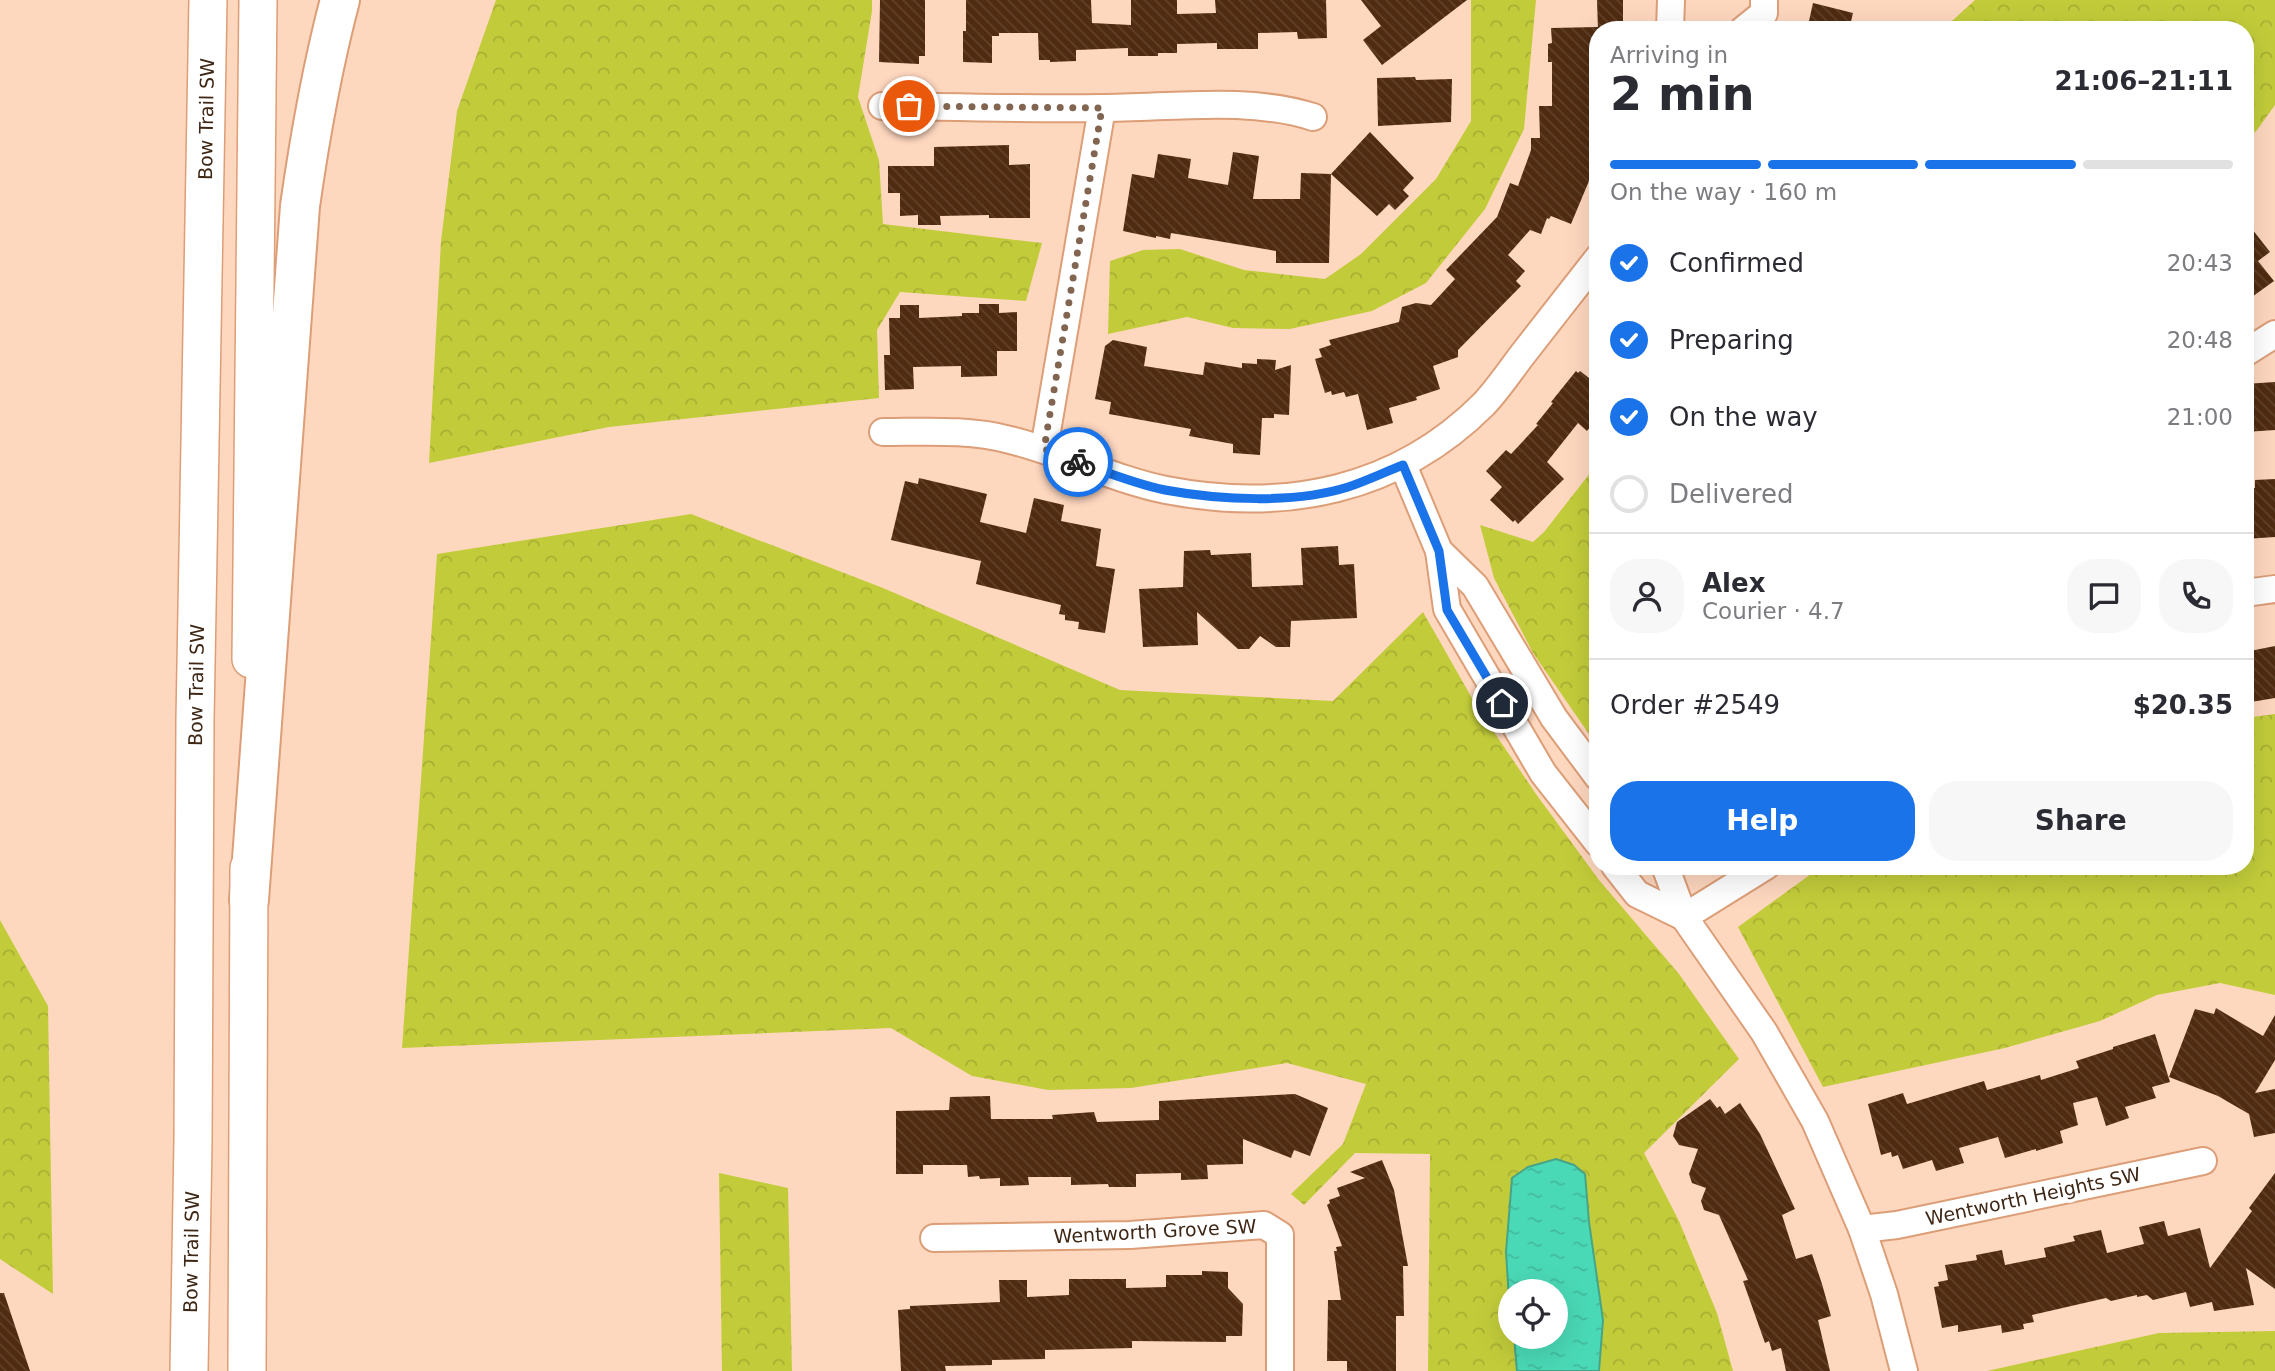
<!DOCTYPE html>
<meta charset="utf-8">
<style>
:root{--surface:#fff;--page:#f7f7f7;--text:#2b2b33;--muted:#7c7c81;--line:#e1e1e2;--accent:#1a73e8}
body{margin:0;font-family:"DejaVu Sans",sans-serif;background:var(--page);color:var(--text);height:100vh;display:flex;flex-direction:column;font-size:26px;white-space:nowrap}
*{box-sizing:border-box;margin:0}
p{font-size:23px;color:var(--muted)}
.icon{flex:none;width:38px;height:38px;fill:none;stroke:currentColor;stroke-width:2;stroke-linecap:round;stroke-linejoin:round}
.map{position:relative;flex:1;overflow:hidden}
.details{position:absolute;left:1589px;top:21px;width:665px;height:854px;display:flex;flex-direction:column;background:var(--surface);border-radius:28px;box-shadow:0 7px 28px #0002}
.details>*{flex:none}
.controls{position:absolute;left:1498px;top:1279px;display:grid;gap:14px}
.controls a{display:grid;place-items:center;width:70px;height:70px;border-radius:50%;background:var(--surface);box-shadow:0 7px 28px #0002;font-size:35px}
.pin{position:absolute;display:grid;place-items:center;width:60px;height:60px;color:#fff;margin:-30px;border:4px solid #fff;border-radius:50%;box-shadow:0 2px 7px #0007}
.courier{position:absolute;display:grid;place-items:center;width:70px;height:70px;margin:-35px;border:5px solid #1a73e8;border-radius:50%;background:#fff;color:#222;box-shadow:0 2px 9px #0007}
.summary em{font-style:normal;font-weight:700}
.summary div{display:flex;flex-direction:column-reverse}
.summary{display:flex;align-items:center;justify-content:space-between;height:119px;padding:0 21px}
h1{font-size:46px;font-weight:700;line-height:52px}
.bar{display:grid;grid-template-columns:repeat(4,1fr);gap:10px 7px;align-content:center;height:84px;padding:0 21px}
.bar i{height:9px;border-radius:5px;background:var(--line)}
.bar .on{background:var(--accent)}
.bar p{grid-column:span 4}
.line{display:flex;align-items:center;gap:18px;padding:0 21px;border-top:2px solid var(--line)}
.line div{flex:1}
.round{display:grid;place-items:center;flex:none;width:74px;height:74px;border-radius:28px;background:var(--page)}
ol{padding:0 21px;list-style:none}
li{display:flex;align-items:center;gap:21px;height:77px}
li p{margin-inline-start:auto}
li .icon{padding:7px;border-radius:50%;background:var(--accent);color:#fff;stroke-width:4}
li:last-child{color:var(--muted)}
li i{width:38px;height:38px;border:4px solid var(--line);border-radius:50%}
.primary-button{display:flex;gap:14px;margin-top:auto;padding:14px 21px}
.primary-button a{flex:1;height:80px;border-radius:28px;background:var(--accent);color:#fff;font-size:28px;font-weight:700;line-height:80px;text-align:center}
.primary-button a+a{background:var(--page);color:var(--text)}
.map>svg:first-child{display:block}
</style>
<div class="map">
<svg width="2275" height="1371" viewBox="0 0 2275 1371">
<defs>
<pattern id="forest-crowns" width="20" height="18" patternUnits="userSpaceOnUse" patternTransform="scale(1.75)"><rect width="20" height="18" fill="#c2cc3a"/><path d="M2 6a3 3 0 1 1 6 0M12 15a3 3 0 1 1 6 0" fill="none" stroke="#a8af32"/></pattern>
<pattern id="water-ripples" width="26" height="14" patternUnits="userSpaceOnUse" patternTransform="scale(1.75)"><rect width="26" height="14" fill="#4ad9b6"/><path d="M2 4q2-2 4 0t4 0M15 11q2-2 4 0t4 0" fill="none" stroke="#42ba9c"/></pattern>
<pattern id="building-back-hatch" width="6" height="6" patternUnits="userSpaceOnUse" patternTransform="scale(1.75)"><rect width="6" height="6" fill="#4f2b11"/><path d="M-1 5l2 2M0 0l6 6M5-1l2 2" fill="none" stroke="#61412a"/></pattern>
</defs>
<rect width="100%" height="100%" fill="#fed7bf"/>
<g fill="url(#forest-crowns)" fill-rule="evenodd">
<polygon points="496,0 872,0 872,11 858,97 879,160 883,224 1042,243 1026,301 900,292 877,330 879,398 609,427 429,463 441,241 457,111"/>
<polygon points="1471,0 1536,0 1524,129 1485,209 1426,283 1372,311 1290,329 1233,328 1187,317 1108,334 1110,261 1143,250 1180,249 1244,270 1325,279 1361,254 1436,179 1471,121"/>
<polygon points="1975,0 2275,0 2275,105 2257,130 2245,141 2245,30 1942,30"/>
<polygon points="1598,463 1598,747 1533,653 1494,578 1480,525 1533,542 1544,532"/>
<path d="M691,514L883,588L1120,690L1333,701L1423,612L1477,707L1536,794L1599,880L1679,974L1739,1059L1644,1153L1679,1221L1717,1313L1733,1371H1428L1430,1154L1355,1153L1304,1205L1291,1194L1343,1144L1366,1084L1287,1063L1131,1088L1048,1090L972,1076L891,1028L402,1048L437,554ZM1510,1292H1556V1337H1510Z"/>
<polygon points="2275,714 2275,995 2220,983 2157,995 2100,1021 2005,1048 1823,1087 1738,927 1822,866 2245,866 2245,718"/>
<polygon points="0,920 48,1006 53,1294 0,1259"/>
<polygon points="719,1173 788,1188 792,1371 722,1371"/>
<polygon points="2275,1331 2275,1371 1987,1371 2159,1333"/>
</g>
<polygon fill="url(#water-ripples)" stroke="#47a486" stroke-width="2" points="1556,1159 1574,1165 1585,1174 1589,1222 1603,1320 1599,1371 1517,1371 1514,1337 1556,1337 1556,1292 1510,1292 1510,1315 1506,1252 1512,1178 1528,1167"/>
<g fill="url(#building-back-hatch)">
<polygon points="880,0 925,0 925,56 919,56 919,64 879,62"/>
<polygon points="966,0 1091,0 1092,23 1131,25 1131,0 1177,0 1177,14 1216,13 1215,0 1326,0 1327,38 1298,39 1297,32 1258,33 1258,49 1217,49 1217,43 1177,44 1177,53 1158,53 1158,56 1128,56 1128,48 1076,50 1076,61 1050,62 1050,60 1039,60 1038,33 999,33 999,36 992,36 992,63 963,62 963,31 966,31"/>
<polygon points="1361,0 1467,0 1382,65 1363,40 1381,26"/>
<polygon points="1597,0 1623,0 1623,30 1598,30"/>
<polygon points="1813,3 1853,13 1849,30 1807,30"/>
<polygon points="1598,27 1598,169 1594,169 1571,224 1551,216 1549,219 1547,218 1541,234 1530,230 1508,255 1525,271 1516,281 1521,286 1458,350 1458,357 1433,366 1440,389 1416,397 1417,400 1389,408 1393,423 1367,430 1358,394 1346,397 1344,392 1332,395 1331,391 1325,393 1315,359 1322,357 1319,349 1331,345 1329,340 1399,322 1402,307 1416,303 1431,305 1455,279 1446,270 1497,217 1510,183 1518,186 1531,150 1531,138 1540,138 1539,106 1552,106 1552,62 1548,62 1548,44 1552,43 1551,28"/>
<polygon points="1415,77 1416,80 1452,79 1451,122 1378,126 1377,78"/>
<polygon points="1370,132 1414,178 1403,190 1409,196 1395,210 1389,204 1377,216 1331,174 1329,263 1276,263 1276,251 1171,233 1170,239 1156,236 1156,238 1123,231 1132,174 1154,178 1158,154 1191,159 1188,178 1228,185 1233,152 1259,156 1253,199 1300,199 1301,173 1331,174"/>
<polygon points="1009,145 1009,165 1030,164 1030,218 989,218 989,215 940,216 941,225 918,225 918,215 900,216 900,193 888,193 888,166 934,166 934,147"/>
<polygon points="2245,220 2270,252 2258,261 2274,281 2245,302"/>
<polygon points="979,304 999,304 999,313 1017,312 1017,351 997,351 997,376 961,377 961,366 913,367 914,389 885,390 884,355 890,355 889,318 900,318 900,305 919,305 919,318 962,316 962,313 979,313"/>
<polygon points="1113,340 1147,347 1144,366 1189,373 1203,375 1205,362 1242,368 1242,363 1257,364 1257,359 1276,360 1275,370 1291,365 1289,415 1274,414 1274,418 1262,418 1260,455 1233,453 1233,444 1189,436 1191,429 1109,414 1111,402 1095,399 1105,346"/>
<polygon points="1576,371 1578,373 1580,371 1598,385 1598,417 1587,431 1578,423 1547,462 1564,479 1518,524 1515,520 1513,522 1490,500 1502,487 1486,471 1506,450 1511,454 1538,425 1536,424 1553,403 1551,402"/>
<polygon points="2275,382 2275,430 2245,432 2245,384"/>
<polygon points="919,478 987,494 980,522 1026,533 1034,498 1064,505 1061,521 1101,529 1096,566 1115,569 1105,633 1078,629 1079,622 1065,620 1065,615 1059,614 1061,605 976,584 981,561 891,540 905,481 918,484"/>
<polygon points="2275,479 2275,537 2245,539 2245,488 2255,488 2255,480"/>
<polygon points="1338,546 1339,565 1354,564 1357,618 1291,621 1290,647 1276,647 1260,636 1249,649 1238,649 1197,612 1198,645 1143,647 1139,589 1183,587 1184,551 1210,550 1211,555 1251,553 1252,587 1303,585 1301,548"/>
<polygon points="2275,646 2275,698 2245,703 2245,652"/>
<polygon points="2216,1008 2263,1036 2275,1015 2275,1060 2255,1093 2275,1089 2275,1133 2254,1137 2249,1114 2218,1096 2169,1077 2195,1009 2214,1014"/>
<polygon points="2155,1034 2170,1082 2152,1087 2156,1098 2125,1107 2129,1118 2106,1126 2097,1097 2073,1103 2078,1125 2060,1131 2063,1143 2036,1151 2036,1149 2005,1158 1998,1137 1959,1148 1964,1163 1936,1171 1932,1160 1903,1169 1898,1155 1892,1157 1891,1152 1881,1155 1868,1104 1903,1093 1907,1104 1984,1081 1987,1090 2040,1075 2041,1080 2079,1068 2076,1061 2113,1049 2113,1047"/>
<polygon points="1295,1094 1328,1108 1310,1156 1294,1150 1291,1158 1243,1139 1243,1164 1207,1165 1208,1179 1181,1180 1181,1173 1136,1174 1136,1187 1109,1187 1108,1184 1071,1185 1071,1177 1028,1177 1029,1185 1000,1186 1000,1178 980,1179 979,1176 968,1177 967,1165 923,1165 923,1174 896,1174 896,1111 949,1110 950,1097 990,1096 991,1119 1053,1119 1052,1115 1094,1112 1097,1122 1159,1120 1159,1101"/>
<polygon points="1710,1099 1717,1108 1720,1106 1725,1114 1740,1103 1760,1134 1795,1209 1782,1215 1796,1259 1812,1254 1822,1284 1831,1316 1818,1320 1830,1371 1786,1371 1781,1348 1772,1351 1769,1341 1765,1343 1743,1281 1748,1280 1719,1215 1704,1210 1701,1201 1706,1188 1692,1183 1689,1174 1698,1149 1679,1145 1673,1136 1677,1122"/>
<polygon points="1382,1160 1394,1190 1408,1266 1403,1266 1404,1316 1396,1316 1396,1371 1347,1371 1347,1361 1327,1361 1328,1300 1341,1300 1334,1251 1337,1251 1336,1247 1342,1246 1327,1205 1330,1203 1329,1200 1340,1196 1337,1188 1365,1178 1350,1172"/>
<polygon points="2275,1173 2275,1289 2246,1268 2254,1305 2214,1311 2212,1302 2190,1307 2186,1292 2153,1300 2147,1295 2137,1297 2137,1295 2111,1301 2106,1298 2032,1315 2034,1322 2023,1324 2024,1329 2002,1333 2001,1325 1958,1332 1958,1325 1942,1328 1934,1287 1939,1286 1938,1282 1948,1280 1945,1265 1977,1260 1976,1255 2002,1250 2005,1265 2046,1257 2044,1248 2075,1241 2073,1236 2101,1230 2107,1253 2144,1244 2139,1227 2164,1221 2168,1236 2200,1228 2210,1268 2252,1211 2249,1208"/>
<polygon points="1202,1271 1228,1272 1228,1288 1243,1304 1242,1336 1226,1336 1226,1342 1132,1341 1132,1348 1045,1350 1045,1359 992,1360 992,1365 945,1366 946,1371 901,1371 898,1310 910,1309 910,1306 1000,1302 999,1280 1027,1280 1027,1297 1069,1295 1069,1279 1126,1279 1126,1288 1166,1287 1166,1275 1202,1275"/>
<polygon points="0,1293 4,1293 30,1371 0,1371"/>
</g>
<g fill="none" stroke-linecap="round" stroke-linejoin="round">
<defs>
<g id="street">
<polyline points="1670,30 1671,0"/>
<polyline points="1743,30 1764,13 1764,0"/>
<path d="M882,106C955,107 1028,109 1101,108C1170,108 1247,96 1313,117"/>
<polyline points="2245,353 2275,334"/>
<path d="M883,432C926,432 969,429 1010,440C1063,453 1112,479 1166,490C1285,513 1397,491 1484,404C1498,389 1510,371 1523,354C1548,322 1573,290 1598,258"/>
<polyline points="1044,449 1102,108"/>
<polyline points="1403,465 1439,551 1447,609 1543,773 1598,843"/>
<polyline points="1439,551 1475,586 1554,718 1598,777"/>
<polyline points="2245,593 2275,589"/>
<polyline points="1615,866 1637,894 1684,917"/>
<polyline points="1665,866 1684,917 1764,1032 1815,1121 1862,1229 1884,1294 1904,1371"/>
<polyline points="1684,917 1766,866"/>
<polyline points="1862,1229 1897,1225 2203,1161"/>
<polyline points="934,1238 1130,1235 1264,1225 1280,1235 1280,1371"/>
</g>
<g id="secondary">
<polyline points="251,659 258,0"/>
<polyline points="189,1371 193,1141 195,720 208,0"/>
<polyline points="247,1371 249,868"/>
</g>
<path id="highway" d="M249,900L300,206C310,136 322,68 340,0"/>
</defs>
<use href="#street" stroke="#dc9e77" stroke-width="30"/>
<use href="#secondary" stroke="#dc9e77" stroke-width="40"/>
<use href="#highway" stroke="#dc9e77" stroke-width="42"/>
<use href="#street" stroke="#fff" stroke-width="26"/>
<use href="#secondary" stroke="#fff" stroke-width="37"/>
<use href="#highway" stroke="#fff" stroke-width="38"/>
</g>
<g fill="none" stroke-linecap="round" stroke-linejoin="round">
<polyline stroke="#826551" stroke-width="7" stroke-dasharray="0 12.6" points="909,106 1102,108 1044,449 1078,462"/>
<path stroke="#1a73e8" stroke-width="9" d="M1078,462C1106,472 1136,484 1165,490C1219,500 1295,504 1348,487C1366,481 1385,472 1403,465L1439,551L1447,610L1502,703"/>
</g>
<g text-anchor="middle" dominant-baseline="central" stroke-width="7" stroke-linejoin="round" paint-order="stroke">
<g font-size="19" fill="#3f2716" stroke="#fff">
<text transform="translate(206 119) rotate(-89)">Bow Trail SW</text>
<text transform="translate(196 685) rotate(-89)">Bow Trail SW</text>
<text transform="translate(2033 1196) rotate(-12)">Wentworth Heights SW</text>
<text transform="translate(1155 1231) rotate(-3)">Wentworth Grove SW</text>
<text transform="translate(191 1252) rotate(-89)">Bow Trail SW</text>
</g>
</g>
</svg>
<div class="controls">
<a><svg class="icon" aria-label="locate" viewBox="0 0 24 24"><circle cx="12" cy="12" r="6"/><path d="M12 2v4M12 18v4M2 12h4M18 12h4"/></svg></a>
</div>
<div class="pin" style="left:909px;top:106px;background:#ea580c"><svg class="icon" aria-label="bag" viewBox="0 0 24 24"><path d="M5 8h14l-1 12H6zM9 8a3 3 0 0 1 6 0"/></svg></div>
<div class="pin" style="left:1502px;top:703px;background:#1f2937"><svg class="icon" aria-label="home" viewBox="0 0 24 24"><path d="M3 11l9-7 9 7M6 9v11h12V9"/></svg></div>
<div class="courier" style="left:1078px;top:462px"><svg class="icon" aria-label="bike" viewBox="0 0 24 24"><circle cx="6" cy="16" r="4"/><circle cx="18" cy="16" r="4"/><path d="M6 16l4-8h5l3 8M10 8l3 8H6M13 5h3"/></svg></div>
<section class="details">
<div class="summary"><div><h1>2 min</h1><p>Arriving in</p></div><em>21:06–21:11</em></div>
<div class="bar"><i class="on"></i><i class="on"></i><i class="on"></i><i></i><p>On the way · 160 m</p></div>
<ol>
<li><svg class="icon" aria-label="check" viewBox="0 0 24 24"><path d="M5 12l5 5 9-10"/></svg>Confirmed<p>20:43</p></li>
<li><svg class="icon" aria-label="check" viewBox="0 0 24 24"><path d="M5 12l5 5 9-10"/></svg>Preparing<p>20:48</p></li>
<li><svg class="icon" aria-label="check" viewBox="0 0 24 24"><path d="M5 12l5 5 9-10"/></svg>On the way<p>21:00</p></li>
<li><i></i>Delivered</li>
</ol>
<div class="line" style="height:126px"><a class="round"><svg class="icon" aria-label="person" viewBox="0 0 24 24"><circle cx="12" cy="8" r="4"/><path d="M4 21q1-7 8-7t8 7"/></svg></a><div><b>Alex</b><p>Courier · 4.7</p></div><a class="round"><svg class="icon" aria-label="chat" viewBox="0 0 24 24"><path d="M4 5h16v11H9l-5 4z"/></svg></a><a class="round"><svg class="icon" aria-label="phone" viewBox="0 0 24 24"><path d="M5 4h4l2 5-3 2q2 4 5 5l2-3 5 2v4C11 20 4 13 5 4z"/></svg></a></div>
<div class="line" style="height:91px"><div>Order #2549</div><b>$20.35</b></div>
<div class="primary-button"><a>Help</a><a>Share</a></div>
</section>
</div>
